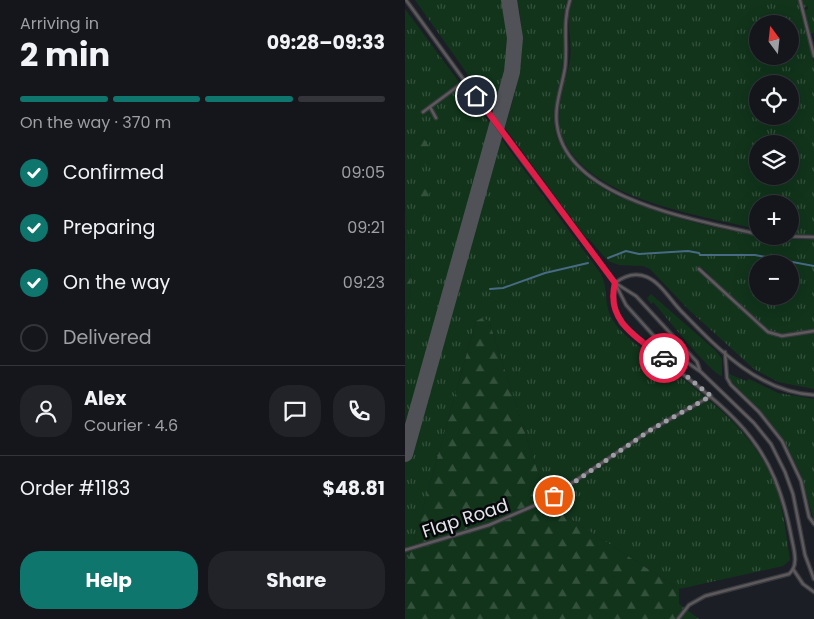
<!DOCTYPE html>
<meta charset="utf-8">
<style>
:root{--surface:#15161c;--page:#222329;--text:#f1f3f6;--muted:#9d9fa3;--line:#34353b;--accent:#0f766e}
body{margin:0;font-family:Poppins,sans-serif;background:var(--page);color:var(--text);height:100vh;display:flex;flex-direction:column;font-size:19px;white-space:nowrap}
*{box-sizing:border-box;margin:0}
p{font-size:16px;color:var(--muted)}
.icon{flex:none;width:28px;height:28px;fill:none;stroke:currentColor;stroke-width:2;stroke-linecap:round;stroke-linejoin:round}
.map{position:relative;flex:1;overflow:hidden}
.drawer{display:flex;flex-direction:column;background:var(--surface);width:405px}
.drawer>*{flex:none}
.needle{width:32px;rotate:345deg}
.buttons{position:absolute;left:344px;top:15px;display:grid;gap:10px}
.buttons a{display:grid;place-items:center;width:50px;height:50px;border-radius:50%;background:var(--surface);box-shadow:0 5px 20px #0002,0 0 0 1px var(--line);font-size:25px}
.pin{position:absolute;display:grid;place-items:center;width:42px;height:42px;color:#fff;margin:-21px;border:2px solid #fff;border-radius:50%;box-shadow:0 1px 5px #0007}
.courier{position:absolute;display:grid;place-items:center;width:50px;height:50px;margin:-25px;border:4px solid #e11d48;border-radius:50%;background:#fff;color:#222;box-shadow:0 1px 6px #0007}
.head em{font-style:normal;font-weight:700}
.head div{display:flex;flex-direction:column-reverse}
.head{display:flex;align-items:center;justify-content:space-between;height:85px;padding:0 20px}
h1{font-size:32px;font-weight:700;line-height:38px}
.bar{display:grid;grid-template-columns:repeat(4,1fr);gap:8px 5px;align-content:center;height:60px;padding:0 20px}
.bar i{height:6px;border-radius:4px;background:var(--line)}
.bar .selected{background:var(--accent)}
.bar p{grid-column:span 4}
.line{display:flex;align-items:center;gap:12px;padding:0 20px;border-top:1px solid var(--line)}
.line div{flex:1}
.round{display:grid;place-items:center;flex:none;width:52px;height:52px;border-radius:20px;background:var(--page)}
ol{padding:0 20px;list-style:none}
li{display:flex;align-items:center;gap:15px;height:55px}
li p{margin-inline-start:auto}
li .icon{padding:5px;border-radius:50%;background:var(--accent);color:#fff;stroke-width:4}
li:last-child{color:var(--muted)}
li i{width:28px;height:28px;border:2px solid var(--line);border-radius:50%}
.primary-button{display:flex;gap:10px;margin-top:auto;padding:10px 20px}
.primary-button a{flex:1;height:58px;border-radius:20px;background:var(--accent);color:#fff;font-size:20px;font-weight:700;line-height:58px;text-align:center}
.primary-button a+a{background:var(--page);color:var(--text)}
main{display:flex;flex:1;min-height:0}
.map>svg:first-child{display:block}
</style>
<main>
<section class="drawer">
<div class="head"><div><h1>2 min</h1><p>Arriving in</p></div><em>09:28–09:33</em></div>
<div class="bar"><i class="selected"></i><i class="selected"></i><i class="selected"></i><i></i><p>On the way · 370 m</p></div>
<ol>
<li><svg class="icon" aria-label="check" viewBox="0 0 24 24"><path d="M5 12l5 5 9-10"/></svg>Confirmed<p>09:05</p></li>
<li><svg class="icon" aria-label="check" viewBox="0 0 24 24"><path d="M5 12l5 5 9-10"/></svg>Preparing<p>09:21</p></li>
<li><svg class="icon" aria-label="check" viewBox="0 0 24 24"><path d="M5 12l5 5 9-10"/></svg>On the way<p>09:23</p></li>
<li><i></i>Delivered</li>
</ol>
<div class="line" style="height:90px"><a class="round"><svg class="icon" aria-label="person" viewBox="0 0 24 24"><circle cx="12" cy="8" r="4"/><path d="M4 21q1-7 8-7t8 7"/></svg></a><div><b>Alex</b><p>Courier · 4.6</p></div><a class="round"><svg class="icon" aria-label="chat" viewBox="0 0 24 24"><path d="M4 5h16v11H9l-5 4z"/></svg></a><a class="round"><svg class="icon" aria-label="phone" viewBox="0 0 24 24"><path d="M5 4h4l2 5-3 2q2 4 5 5l2-3 5 2v4C11 20 4 13 5 4z"/></svg></a></div>
<div class="line" style="height:65px"><div>Order #1183</div><b>$48.81</b></div>
<div class="primary-button"><a>Help</a><a>Share</a></div>
</section>
<div class="map">
<svg width="409" height="619" viewBox="0 0 409 619">
<defs>
<pattern id="grass-tufts" width="24" height="20" patternUnits="userSpaceOnUse" patternTransform="scale(1.25)"><rect width="24" height="20" fill="#11341b"/><path d="M3 7l-1-3M5 7V3M7 7l1-3M15 17l-1-3M17 17v-4M19 17l1-3" fill="none" stroke="#34513c"/></pattern>
<pattern id="forest-firs" width="22" height="20" patternUnits="userSpaceOnUse" patternTransform="scale(1.25)"><rect width="22" height="20" fill="#11341b"/><path d="M5 1l3.5 6h-7zM16 11l3.5 6h-7z" fill="#34513c"/></pattern>
</defs>
<rect width="100%" height="100%" fill="#1c1e25"/>
<g fill="url(#grass-tufts)" fill-rule="evenodd">
<polygon points="10,0 96,0 102,35 100,68 88,110"/>
<path d="M112,0H162C155,20 160,39 158,60C156,85 144,110 151,135C157,155 176,175 194,186C236,214 359,244 409,239V329C398,331 386,336 374,334C352,332 316,288 301,271L295,267L292,268L362,333L380,338L409,332V389L373,382L349,369L284,310L245,269L238,266L214,265L203,261L184,239L181,238L100,128C113,82 124,48 112,0ZM352,264H385V296H352Z"/>
<path d="M168,0H394L409,63V234L385,236V204H352V229C295,215 170,198 155,128C151,106 161,82 165,60C168,40 159,20 168,0ZM352,24H385V56H352ZM352,84H385V116H352ZM352,144H385V176H352Z"/>
<polygon points="397,0 409,0 409,33 405,34 400,10 403,9 403,6 399,8"/>
<path d="M0,9L196,274C203,288 199,304 206,317C217,338 243,352 260,365C305,400 351,433 371,488C379,511 381,536 385,560L378,566L274,589L159,515L139,491L84,321L77,318L71,321L0,572V323L6,286L0,200Z"/>
<path d="M246,294L311,351L317,359V376C307,375 259,314 248,302L246,304L242,298Z"/>
<polygon points="324,374 341,381 344,379 373,393 409,399 409,521 395,472 383,449 364,421 325,380"/>
</g>
<g fill="url(#forest-firs)">
<path d="M15,135C22,139 28,156 29,164L26,168L15,162L12,151Z"/>
<polygon points="18,172 27,182 18,222 15,200"/>
<polygon points="0,200 6,286 0,323"/>
<polygon points="77,318 84,321 139,491 159,515 274,589 274,604 294,619 0,619 0,572 71,321"/>
</g>
<g fill="none" stroke-linecap="round" stroke-linejoin="round">
<g stroke="#486a84" stroke-width="2">
<polyline points="203,258 221,251 234,254 283,251 294,253 295,255 350,255 409,266"/>
<polyline points="85,289 98,288 140,273 183,263"/>
</g>
<polyline stroke="#505258" stroke-width="16" points="0,454 107,72 110,38 104,0"/>
<defs>
<g id="lane">
<polyline points="1,0 117,160 210,283 221,305 248,335 271,350 283,363 296,372 349,423 366,444 380,472 388,494 400,555 409,579"/>
<path d="M165,0C157,22 163,45 160,68C157,87 149,106 152,125C162,200 293,220 352,234"/>
<polyline points="395,0 409,56"/>
<polyline points="25,107 31,118"/>
<polyline points="18,112 60,81"/>
<polyline points="365,236 409,237"/>
<polyline points="294,269 363,332 377,336 409,331"/>
<path d="M210,283C219,276 230,272 242,277C256,283 266,301 277,312C313,349 354,392 409,395"/>
<path d="M209,284V307L216,323C229,337 246,348 260,360C330,416 368,441 386,535C388,547 395,565 384,574L300,596L284,605L273,619"/>
<polyline points="212,284 231,296 292,362 295,371"/>
<polyline points="320,352 322,378 326,385 354,412 377,441 396,481 404,517 409,524"/>
<polyline points="0,550 84,525 140,501 247,429 306,396"/>
<polyline points="388,569 398,584 409,592"/>
</g>
</defs>
<use href="#lane" stroke="#383a40" stroke-width="5"/>
<use href="#lane" stroke="#5e595a" stroke-width="2.5"/>
</g>
<g fill="none" stroke-linecap="round" stroke-linejoin="round">
<polyline stroke="#9d9fa4" stroke-width="5" stroke-dasharray="0 9" points="149,496 247,429 306,396 259,358"/>
<path stroke="#e11d48" stroke-width="6" d="M71,96L210,283C200,321 233,338 259,358"/>
</g>
<g text-anchor="middle" dominant-baseline="central" stroke-width="5" stroke-linejoin="round" paint-order="stroke">
<g font-size="18" fill="#e3e5e9" stroke="#07080b">
<text transform="translate(60 518) rotate(-18)">Flap Road</text>
</g>
</g>
</svg>
<div class="buttons">
<a><svg class="needle" viewBox="-14 -14 28 28"><path d="M0-13l5 13h-10z" fill="#e53935"/><path d="M0 13l5-13h-10z" fill="#9d9fa3"/></svg></a>
<a><svg class="icon" aria-label="locate" viewBox="0 0 24 24"><circle cx="12" cy="12" r="6"/><path d="M12 2v4M12 18v4M2 12h4M18 12h4"/></svg></a>
<a><svg class="icon" aria-label="layers" viewBox="0 0 24 24"><path d="M12 4l9 5-9 5-9-5zM3 14l9 5 9-5"/></svg></a>
<a>+</a>
<a>−</a>
</div>
<div class="pin" style="left:149px;top:496px;background:#ea580c"><svg class="icon" aria-label="bag" viewBox="0 0 24 24"><path d="M5 8h14l-1 12H6zM9 8a3 3 0 0 1 6 0"/></svg></div>
<div class="pin" style="left:71px;top:96px;background:#1f2937"><svg class="icon" aria-label="home" viewBox="0 0 24 24"><path d="M3 11l9-7 9 7M6 9v11h12V9"/></svg></div>
<div class="courier" style="left:259px;top:358px"><svg class="icon" aria-label="car" viewBox="0 0 24 24"><path d="M5 17H2v-5l4-1 3-4h7l3 4 3 1v5h-3M9 17h6M6 11h13"/><circle cx="7" cy="17" r="2"/><circle cx="17" cy="17" r="2"/></svg></div>
</div>
</main>
